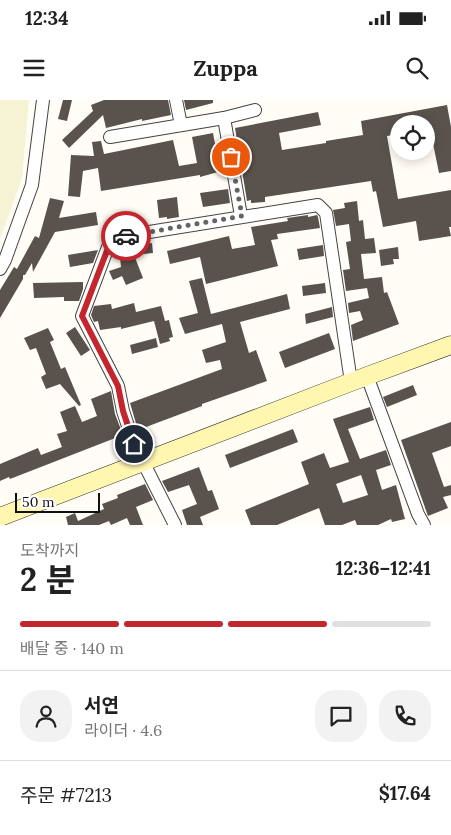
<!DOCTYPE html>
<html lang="ko">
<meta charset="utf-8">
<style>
:root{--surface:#fff;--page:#f2f2f2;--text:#222;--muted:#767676;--line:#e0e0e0;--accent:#c4262e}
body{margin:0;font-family:Lora,"Noto Sans KR",serif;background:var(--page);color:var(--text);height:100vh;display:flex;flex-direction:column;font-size:19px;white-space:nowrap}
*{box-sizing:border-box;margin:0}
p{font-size:16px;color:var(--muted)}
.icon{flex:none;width:28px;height:28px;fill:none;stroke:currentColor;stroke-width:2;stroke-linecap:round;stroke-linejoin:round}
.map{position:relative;height:425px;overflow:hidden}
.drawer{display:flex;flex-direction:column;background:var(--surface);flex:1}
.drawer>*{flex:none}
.buttons{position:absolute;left:390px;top:15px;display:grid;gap:10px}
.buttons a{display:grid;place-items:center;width:45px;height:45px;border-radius:50%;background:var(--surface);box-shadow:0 2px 12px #0003;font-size:25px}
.scale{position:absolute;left:15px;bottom:12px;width:85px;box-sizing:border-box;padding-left:5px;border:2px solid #111;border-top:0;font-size:14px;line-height:18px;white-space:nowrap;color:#111;-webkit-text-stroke:4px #fff;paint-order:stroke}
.pin{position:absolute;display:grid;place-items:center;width:42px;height:42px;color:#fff;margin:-21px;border:2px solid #fff;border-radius:50%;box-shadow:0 1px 5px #0007}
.courier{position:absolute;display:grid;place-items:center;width:50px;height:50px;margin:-25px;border:4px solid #c4262e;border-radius:50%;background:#fff;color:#222;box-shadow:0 1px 6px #0007}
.summary em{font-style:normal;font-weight:700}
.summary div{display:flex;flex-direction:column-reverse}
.summary{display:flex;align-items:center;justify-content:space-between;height:85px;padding:0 20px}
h1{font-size:32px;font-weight:700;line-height:38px}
.bar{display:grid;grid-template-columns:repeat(4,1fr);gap:8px 5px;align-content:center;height:60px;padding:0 20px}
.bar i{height:6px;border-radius:4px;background:var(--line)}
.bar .selected{background:var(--accent)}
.bar p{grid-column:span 4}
.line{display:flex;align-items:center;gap:12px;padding:0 20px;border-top:1px solid var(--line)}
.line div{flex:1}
.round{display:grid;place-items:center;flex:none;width:52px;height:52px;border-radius:20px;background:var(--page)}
.status{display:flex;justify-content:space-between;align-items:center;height:35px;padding:0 25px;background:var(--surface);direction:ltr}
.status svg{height:14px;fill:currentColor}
header{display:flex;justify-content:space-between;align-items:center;height:65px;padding:0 20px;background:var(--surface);font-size:22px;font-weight:700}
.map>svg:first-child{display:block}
</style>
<div class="status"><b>12:34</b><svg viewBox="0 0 49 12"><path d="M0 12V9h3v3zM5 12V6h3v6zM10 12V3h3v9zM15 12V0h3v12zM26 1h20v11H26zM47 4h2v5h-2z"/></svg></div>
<header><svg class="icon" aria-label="menu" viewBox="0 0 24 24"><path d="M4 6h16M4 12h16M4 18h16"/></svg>Zuppa<svg class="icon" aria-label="search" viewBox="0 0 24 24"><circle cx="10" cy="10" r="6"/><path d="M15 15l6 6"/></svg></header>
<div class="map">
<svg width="451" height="425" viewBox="0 0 451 425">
<rect width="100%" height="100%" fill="#fffdf5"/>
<polygon fill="#f6f3d4" points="0,0 29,0 22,78 0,139"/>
<g fill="#5a524d" fill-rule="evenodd">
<polygon points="63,0 72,0 67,21 58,19"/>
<polygon points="104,0 168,0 171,15 142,21 142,19 106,28 103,15 69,48 62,40 93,11 91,5"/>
<polygon points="184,0 213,0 213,3 186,10"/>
<polygon points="447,5 451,27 451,71 439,73 429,24 399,24 399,34 387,36 398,99 451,90 451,127 449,127 451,136 419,141 416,121 383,127 376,91 373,92 371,81 265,97 265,102 251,103 251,100 247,101 235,28 318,12 321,25 279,33 282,50 326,43 326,41 363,35 361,21"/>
<polygon points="213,33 218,60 223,59 225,70 200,77 200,75 101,91 98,68 83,71 80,97 68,96 71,55 94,56 92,42 101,41 104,54 173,40 179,66 197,63 192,37"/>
<polygon points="228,89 230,103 203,107 200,93"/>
<polygon points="177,97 179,117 167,119 167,117 159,118 157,100"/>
<polygon points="50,98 64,101 59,118 96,112 98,125 55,132 33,172 32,163 25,175 23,175 23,179 0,218 0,190 14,167 17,169 35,136 39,138"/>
<polygon points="357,101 359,121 363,120 365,139 374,138 376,153 361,154 364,179 382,177 384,193 387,192 399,224 353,241 351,225 363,220 360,211 349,213 348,203 369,198 367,188 346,191 343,170 350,169 346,142 351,141 349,124 336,126 333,110 345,108 344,103"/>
<polygon points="308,115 308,117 317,115 318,117 320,128 277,134 278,139 271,140 278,166 206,184 200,157 170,164 167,151 229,136 232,149 255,145 251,127 288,121 287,118"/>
<polygon points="152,143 153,153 134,155 143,178 126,185 122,176 113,180 109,171 121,167 119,148"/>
<polygon points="323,145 324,156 299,160 297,149"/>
<polygon points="398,147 399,159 393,159 394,164 381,166 379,150"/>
<polygon points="98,150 93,163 70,167 68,155"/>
<polygon points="202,178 211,214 287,194 290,209 240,222 249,253 256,250 267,281 202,304 202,306 138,330 130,303 222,269 220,260 206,263 202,250 226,242 222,224 185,234 179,218 198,213 189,181"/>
<polygon points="83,182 83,189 79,201 64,201 64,197 34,198 33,183"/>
<polygon points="325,183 326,193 303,196 302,186"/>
<polygon points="134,203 136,212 161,206 165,221 169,220 173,237 169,238 170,241 160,244 154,221 121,229 121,227 100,230 98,221 94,222 91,215 94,206 111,204 112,209"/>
<polygon points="332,207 333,217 306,224 305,214"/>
<polygon points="75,227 90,250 81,256 66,233"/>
<polygon points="48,228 54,240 50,242 61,269 65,267 81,305 79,306 60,284 46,289 41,277 46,274 36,248 30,250 24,238"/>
<polygon points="329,233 335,249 285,268 279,252"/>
<polygon points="156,238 158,247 132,254 130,245"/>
<polygon points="413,285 417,295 387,307 383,297"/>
<polygon points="111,291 115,314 123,335 10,379 9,377 0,381 0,364 38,348 41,355 62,347 57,334 67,331 60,312 75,306 82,322 97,316 91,299"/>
<path d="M370,307L374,320L348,329L360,359L386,350L391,365L376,370L382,390L396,385L405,419L392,422L391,419L378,425H357L355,420L342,425H325L319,408L277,425H251L245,410L309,384L301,362L324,353L330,368L349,362L333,319ZM361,375L368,395L343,403L336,384Z"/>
<polygon points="451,322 451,346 432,353 444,387 451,385 451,395 443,397 448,408 428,416 401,340"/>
<polygon points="293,329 298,342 230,368 225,355"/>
<polygon points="199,367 208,391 212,390 219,409 200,417 203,425 187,425 182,410 197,404 189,385 168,392 162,381"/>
<polygon points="145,384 153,400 136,407 143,425 130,425 127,418 111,425 109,421 99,425 68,425 66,417 75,413 78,421 104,409 102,404 118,398 117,395"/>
</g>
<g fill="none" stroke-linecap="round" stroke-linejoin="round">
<defs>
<g id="street">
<polyline points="176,0 181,25"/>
<polyline points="224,18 241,116"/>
<polyline points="110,37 224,18 255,10"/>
<polyline points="0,169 5,160 32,85 43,0"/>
<polyline points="367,276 418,414 424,425"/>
<polyline points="175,425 134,344 123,311 118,286 82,216 108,147 118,137 318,105 326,113 351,282"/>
</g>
<polyline id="secondary" points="0,417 351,282 451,245"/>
</defs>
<use href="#street" stroke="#444" stroke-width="14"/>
<use href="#secondary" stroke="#333" stroke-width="19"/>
<use href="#street" stroke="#fff" stroke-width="12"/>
<use href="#secondary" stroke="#fff6b0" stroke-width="18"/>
</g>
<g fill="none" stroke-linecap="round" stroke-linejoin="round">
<polyline stroke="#646461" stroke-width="5" stroke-dasharray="0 9" points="126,136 242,116 231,57"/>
<polyline stroke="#c4262e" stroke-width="6" points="126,136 118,137 108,148 82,216 118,286 123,311 134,344"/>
</g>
</svg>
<div class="buttons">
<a><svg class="icon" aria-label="locate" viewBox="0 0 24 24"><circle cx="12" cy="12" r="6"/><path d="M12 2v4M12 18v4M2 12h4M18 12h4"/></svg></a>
</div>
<div class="scale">50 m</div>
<div class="pin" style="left:231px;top:57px;background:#ea580c"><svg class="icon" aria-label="bag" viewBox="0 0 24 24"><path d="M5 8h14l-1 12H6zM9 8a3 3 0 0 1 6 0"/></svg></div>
<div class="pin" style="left:134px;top:344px;background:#1f2937"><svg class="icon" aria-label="home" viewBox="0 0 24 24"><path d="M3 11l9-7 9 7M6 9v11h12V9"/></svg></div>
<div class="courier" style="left:126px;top:136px"><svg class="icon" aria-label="car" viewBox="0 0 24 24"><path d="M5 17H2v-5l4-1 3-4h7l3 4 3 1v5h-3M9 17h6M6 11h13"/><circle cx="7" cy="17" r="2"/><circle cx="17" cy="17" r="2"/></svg></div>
</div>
<section class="drawer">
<div class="summary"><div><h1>2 분</h1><p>도착까지</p></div><em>12:36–12:41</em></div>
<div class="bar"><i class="selected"></i><i class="selected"></i><i class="selected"></i><i></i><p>배달 중 · 140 m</p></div>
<div class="line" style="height:90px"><a class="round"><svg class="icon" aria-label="person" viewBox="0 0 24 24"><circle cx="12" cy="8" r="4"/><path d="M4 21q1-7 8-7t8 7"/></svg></a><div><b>서연</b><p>라이더 · 4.6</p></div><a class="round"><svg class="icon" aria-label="chat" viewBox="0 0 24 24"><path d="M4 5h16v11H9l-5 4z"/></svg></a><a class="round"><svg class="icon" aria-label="phone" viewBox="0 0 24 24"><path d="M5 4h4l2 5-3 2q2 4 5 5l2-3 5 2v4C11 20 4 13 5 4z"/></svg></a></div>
<div class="line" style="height:65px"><div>주문 #7213</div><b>$17.64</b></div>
</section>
